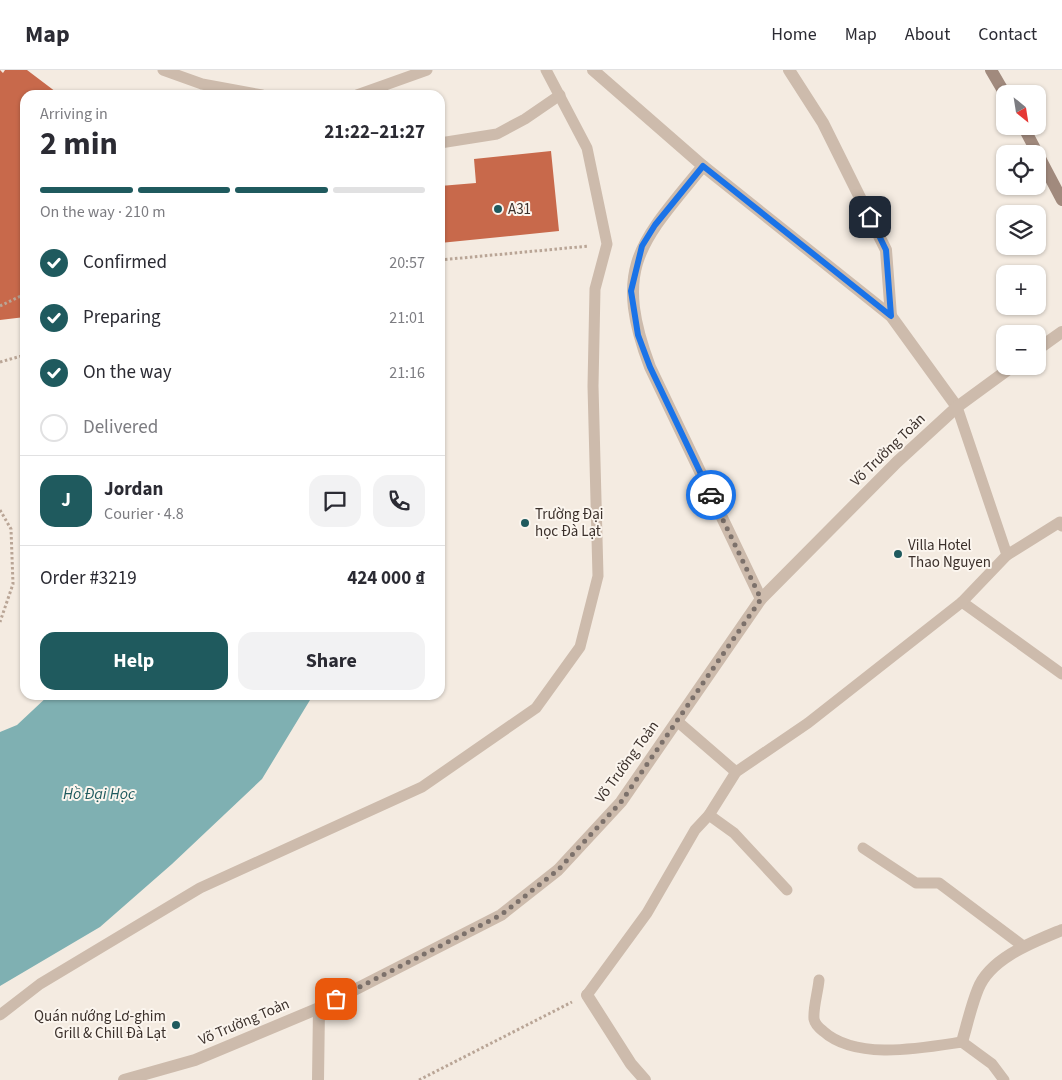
<!DOCTYPE html>
<meta charset="utf-8">
<style>
:root{--surface:#fff;--page:#f2f2f3;--text:#2b2b33;--muted:#7c7c81;--line:#e1e1e2;--accent:#1f5a5e}
body{margin:0;font-family:"Source Sans 3",sans-serif;background:var(--page);color:var(--text);height:100vh;display:flex;flex-direction:column;font-size:19px;white-space:nowrap}
*{box-sizing:border-box;margin:0}
p{font-size:16px;color:var(--muted)}
.icon{flex:none;width:28px;height:28px;fill:none;stroke:currentColor;stroke-width:2;stroke-linecap:round;stroke-linejoin:round}
.map{position:relative;flex:1;overflow:hidden}
.details{position:absolute;left:20px;top:20px;width:425px;height:610px;display:flex;flex-direction:column;background:var(--surface);border-radius:15px;box-shadow:0 1px 4px #0004}
.details>*{flex:none}
.needle{width:32px;rotate:150deg}
.controls{position:absolute;left:996px;top:15px;display:grid;gap:10px}
.controls a{display:grid;place-items:center;width:50px;height:50px;border-radius:10px;background:var(--surface);box-shadow:0 1px 4px #0004;font-size:25px}
.pin{position:absolute;display:grid;place-items:center;width:42px;height:42px;color:#fff;margin:-21px;border-radius:10px;box-shadow:0 2px 8px #0006}
.courier{position:absolute;display:grid;place-items:center;width:50px;height:50px;margin:-25px;border:4px solid #1a73e8;border-radius:50%;background:#fff;color:#222;box-shadow:0 1px 6px #0007}
.headline em{font-style:normal;font-weight:700}
.headline div{display:flex;flex-direction:column-reverse}
.headline{display:flex;align-items:center;justify-content:space-between;height:85px;padding:0 20px}
h1{font-size:32px;font-weight:700;line-height:38px}
.bar{display:grid;grid-template-columns:repeat(4,1fr);gap:8px 5px;align-content:center;height:60px;padding:0 20px}
.bar i{height:6px;border-radius:4px;background:var(--line)}
.bar .selected{background:var(--accent)}
.bar p{grid-column:span 4}
.line{display:flex;align-items:center;gap:12px;padding:0 20px;border-top:1px solid var(--line)}
.line div{flex:1}
.round{display:grid;place-items:center;flex:none;width:52px;height:52px;border-radius:15px;background:var(--page)}
ol{padding:0 20px;list-style:none}
li{display:flex;align-items:center;gap:15px;height:55px}
li p{margin-inline-start:auto}
li .icon{padding:5px;border-radius:50%;background:var(--accent);color:#fff;stroke-width:4}
li:last-child{color:var(--muted)}
li i{width:28px;height:28px;border:2px solid var(--line);border-radius:50%}
.action{display:flex;gap:10px;margin-top:auto;padding:10px 20px}
.action a{flex:1;height:58px;border-radius:15px;background:var(--accent);color:#fff;font-size:20px;font-weight:700;line-height:58px;text-align:center}
.action a+a{background:var(--page);color:var(--text)}
header{display:flex;align-items:center;gap:30px;box-sizing:border-box;height:70px;padding:0 25px;background:var(--surface);border-bottom:1px solid var(--line)}
header strong{font-size:24px}
nav{display:flex;gap:28px;margin-inline-start:auto;font-size:18px}
.map>svg:first-child{display:block}
</style>
<header>
<strong>Map</strong>
<nav><a>Home</a><a>Map</a><a>About</a><a>Contact</a></nav>
</header>
<div class="map">
<svg width="1062" height="1010" viewBox="0 0 1062 1010">
<rect width="100%" height="100%" fill="#f4ebe1"/>
<polygon fill="#7fb0b2" points="49,625 309,625 310,630 262,709 172,794 100,857 0,916 0,662 17,655"/>
<g fill="#c8694b">
<polygon points="0,0 3,3 5,0 27,0 60,25 25,25 25,247 0,250"/>
<polygon points="551,81 559,161 440,173 440,116 476,113 474,89"/>
</g>
<g fill="none" stroke-linecap="round" stroke-linejoin="round">
<g stroke="#b9a596" stroke-width="3" stroke-dasharray="2.5 2.5" stroke-linecap="butt">
<polyline points="440,190 589,176"/>
<polyline points="0,236 25,224"/>
<polyline points="0,292 25,285"/>
<polyline points="0,440 11,459 13,514 0,552"/>
<polyline points="419,1010 572,932"/>
</g>
<g stroke="#cdbbac" stroke-width="11">
<polyline points="163,0 202,14 262,25"/>
<polyline points="357,25 427,0"/>
<polyline points="440,73 497,64 525,49 560,25"/>
<polyline points="1007,485 1060,452 1062,456"/>
<polyline points="962,532 1062,604"/>
<polyline points="677,651 736,702"/>
<polyline points="709,745 734,763 787,820"/>
<polyline points="863,778 916,813 939,813 1023,876"/>
<path d="M819,910C818,922 813,937 814,949C815,954 819,958 823,961C856,991 922,978 962,972L992,994L1004,1010"/>
<polyline points="587,925 647,843 695,760 709,745 736,702 808,653 962,532 1007,485 957,337"/>
<polyline points="0,945 40,914 200,818 422,717 536,638 580,577 598,506 593,316 595,219 607,174 587,78 546,0"/>
</g>
<g stroke="#cdbbac" stroke-width="12">
<polyline points="593,0 703,96 891,246 957,337"/>
<polyline points="789,0 823,53 886,180 891,246"/>
<path d="M703,96C641,172 612,196 650,297L761,529"/>
<polyline points="1038,279 1062,262"/>
<polyline points="587,925 631,994 645,1010"/>
<path d="M962,972C967,955 971,936 978,919C990,888 1033,872 1062,860"/>
<polyline points="124,1010 195,990 319,938 501,845 558,800 621,732 761,529 897,392 957,337 1013,296"/>
<polyline points="318,1010 319,938"/>
</g>
<g stroke="#a18a7d" stroke-width="12">
<polyline points="991,0 1005,24"/>
<polyline points="1023,56 1062,130"/>
</g>
</g>
<g fill="none" stroke-linecap="round" stroke-linejoin="round">
<polyline stroke="#7c716b" stroke-width="5" stroke-dasharray="0 9" points="336,929 501,845 558,800 621,732 761,529 711,425"/>
<polyline stroke="#1a73e8" stroke-width="6" points="711,425 650,297 638,265 631,221 642,176 655,155 703,96 891,246 886,180 870,147"/>
</g>
<g fill="#1f5a5e" stroke="#fbf5ee" stroke-width="2">
<circle cx="498" cy="139" r="5"/>
<circle cx="525" cy="453" r="5"/>
<circle cx="898" cy="484" r="5"/>
<circle cx="176" cy="955" r="5"/>
</g>
<g text-anchor="middle" dominant-baseline="central" stroke-width="4" stroke-linejoin="round" paint-order="stroke">
<g font-size="15" fill="#3b302b" stroke="#fbf5ee" text-anchor="start">
<text x="508" y="139">A31</text>
<text x="535" y="444">Trường Đại<tspan x="535" dy="17">học Đà Lạt</tspan></text>
<text x="908" y="475">Villa Hotel<tspan x="908" dy="17">Thao Nguyen</tspan></text>
<text x="166" y="946" text-anchor="end">Quán nướng Lơ-ghim<tspan x="166" dy="17">Grill &amp; Chill Đà Lạt</tspan></text>
</g>
<g font-size="15" fill="#3b302b" stroke="#fbf5ee">
<text transform="translate(888 380) rotate(-44)">Võ Trường Toản</text>
<text transform="translate(627 692) rotate(-54)">Võ Trường Toản</text>
<text transform="translate(244 952) rotate(-23)">Võ Trường Toản</text>
</g>
<g font-size="16" font-style="italic" fill="#1f5a5e" stroke="#fbf5ee">
<text x="99" y="724">Hồ Đại Học</text>
</g>
</g>
</svg>
<div class="controls">
<a><svg class="needle" viewBox="-14 -14 28 28"><path d="M0-13l5 13h-10z" fill="#e53935"/><path d="M0 13l5-13h-10z" fill="#7c7c81"/></svg></a>
<a><svg class="icon" aria-label="locate" viewBox="0 0 24 24"><circle cx="12" cy="12" r="6"/><path d="M12 2v4M12 18v4M2 12h4M18 12h4"/></svg></a>
<a><svg class="icon" aria-label="layers" viewBox="0 0 24 24"><path d="M12 4l9 5-9 5-9-5zM3 14l9 5 9-5"/></svg></a>
<a>+</a>
<a>−</a>
</div>
<div class="pin" style="left:336px;top:929px;background:#ea580c"><svg class="icon" aria-label="bag" viewBox="0 0 24 24"><path d="M5 8h14l-1 12H6zM9 8a3 3 0 0 1 6 0"/></svg></div>
<div class="pin" style="left:870px;top:147px;background:#1f2937"><svg class="icon" aria-label="home" viewBox="0 0 24 24"><path d="M3 11l9-7 9 7M6 9v11h12V9"/></svg></div>
<div class="courier" style="left:711px;top:425px"><svg class="icon" aria-label="car" viewBox="0 0 24 24"><path d="M5 17H2v-5l4-1 3-4h7l3 4 3 1v5h-3M9 17h6M6 11h13"/><circle cx="7" cy="17" r="2"/><circle cx="17" cy="17" r="2"/></svg></div>
<section class="details">
<div class="headline"><div><h1>2 min</h1><p>Arriving in</p></div><em>21:22–21:27</em></div>
<div class="bar"><i class="selected"></i><i class="selected"></i><i class="selected"></i><i></i><p>On the way · 210 m</p></div>
<ol>
<li><svg class="icon" aria-label="check" viewBox="0 0 24 24"><path d="M5 12l5 5 9-10"/></svg>Confirmed<p>20:57</p></li>
<li><svg class="icon" aria-label="check" viewBox="0 0 24 24"><path d="M5 12l5 5 9-10"/></svg>Preparing<p>21:01</p></li>
<li><svg class="icon" aria-label="check" viewBox="0 0 24 24"><path d="M5 12l5 5 9-10"/></svg>On the way<p>21:16</p></li>
<li><i></i>Delivered</li>
</ol>
<div class="line" style="height:90px"><b class="round" style="background:var(--accent);color:#fff">J</b><div><b>Jordan</b><p>Courier · 4.8</p></div><a class="round"><svg class="icon" aria-label="chat" viewBox="0 0 24 24"><path d="M4 5h16v11H9l-5 4z"/></svg></a><a class="round"><svg class="icon" aria-label="phone" viewBox="0 0 24 24"><path d="M5 4h4l2 5-3 2q2 4 5 5l2-3 5 2v4C11 20 4 13 5 4z"/></svg></a></div>
<div class="line" style="height:65px"><div>Order #3219</div><b>424 000 ₫</b></div>
<div class="action"><a>Help</a><a>Share</a></div>
</section>
</div>
